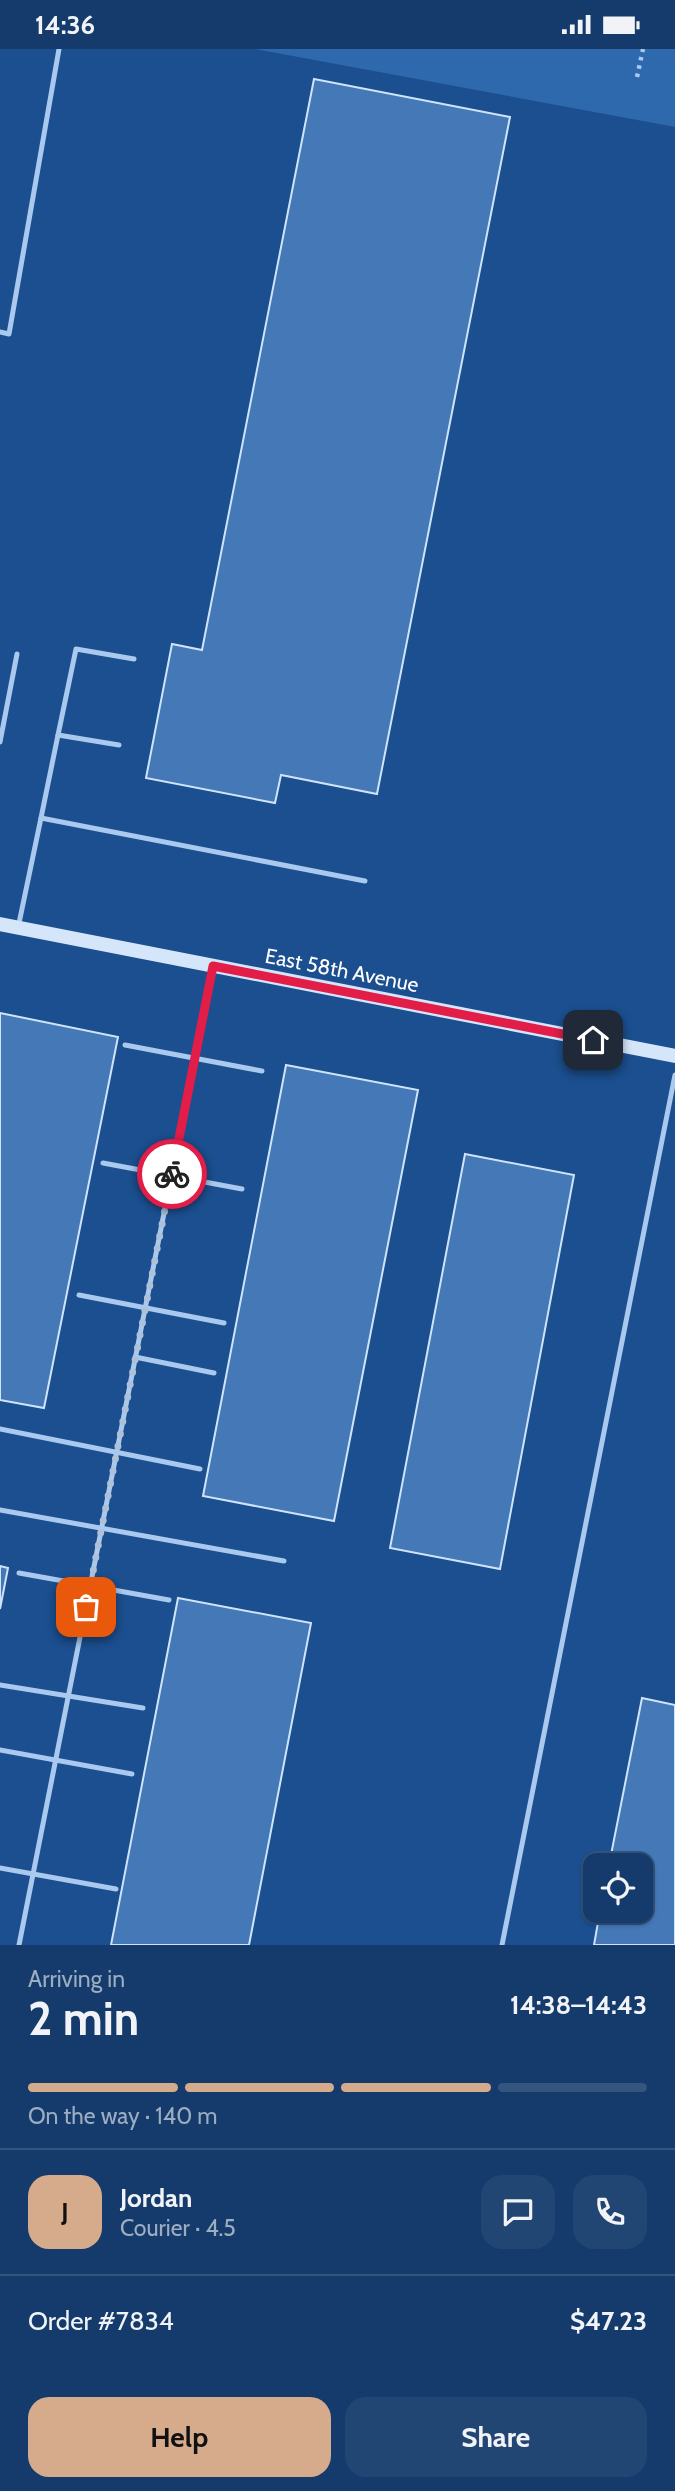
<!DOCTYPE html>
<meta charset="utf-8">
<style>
:root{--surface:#143b6b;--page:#214673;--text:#f1f3f6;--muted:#9dadc1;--line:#33557e;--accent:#d6ab8b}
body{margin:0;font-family:Cabin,sans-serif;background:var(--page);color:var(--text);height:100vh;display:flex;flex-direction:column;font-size:26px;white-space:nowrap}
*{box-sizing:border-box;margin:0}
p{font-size:23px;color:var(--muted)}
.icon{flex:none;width:38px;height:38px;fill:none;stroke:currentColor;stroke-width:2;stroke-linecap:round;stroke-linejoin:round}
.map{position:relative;height:1896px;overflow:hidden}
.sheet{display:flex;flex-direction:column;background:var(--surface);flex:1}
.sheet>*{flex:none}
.tools{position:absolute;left:583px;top:1804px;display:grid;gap:14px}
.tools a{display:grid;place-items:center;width:70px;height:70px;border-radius:14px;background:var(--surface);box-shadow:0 2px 5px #0004,0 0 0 2px var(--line);font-size:35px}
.pin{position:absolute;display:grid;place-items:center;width:60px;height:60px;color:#fff;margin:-30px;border-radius:14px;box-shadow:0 4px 10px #0006}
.courier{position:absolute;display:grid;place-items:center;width:70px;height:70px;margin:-35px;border:5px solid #e11d48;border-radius:50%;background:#fff;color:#222;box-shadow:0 2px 9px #0007}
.overview em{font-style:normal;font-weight:700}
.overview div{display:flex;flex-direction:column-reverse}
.overview{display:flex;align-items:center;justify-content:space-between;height:119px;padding:0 28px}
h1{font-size:46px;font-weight:700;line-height:52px}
.bar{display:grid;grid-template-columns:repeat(4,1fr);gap:10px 7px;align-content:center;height:84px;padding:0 28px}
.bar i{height:9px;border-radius:5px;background:var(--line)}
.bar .active{background:var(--accent)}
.bar p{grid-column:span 4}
.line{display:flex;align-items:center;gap:18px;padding:0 28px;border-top:2px solid var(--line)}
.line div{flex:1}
.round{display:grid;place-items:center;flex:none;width:74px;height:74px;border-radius:21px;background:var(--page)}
.primary-button{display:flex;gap:14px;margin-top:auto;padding:14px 28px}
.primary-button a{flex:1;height:80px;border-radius:21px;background:var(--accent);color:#111;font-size:28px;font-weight:700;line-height:80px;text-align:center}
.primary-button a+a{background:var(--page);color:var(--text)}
.status{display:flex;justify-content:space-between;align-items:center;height:49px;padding:0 35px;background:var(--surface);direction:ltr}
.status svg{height:19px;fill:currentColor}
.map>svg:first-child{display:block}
</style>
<div class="status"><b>14:36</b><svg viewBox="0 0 49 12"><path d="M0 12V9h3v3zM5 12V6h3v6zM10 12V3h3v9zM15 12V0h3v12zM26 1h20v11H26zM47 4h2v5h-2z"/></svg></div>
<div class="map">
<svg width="675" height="1896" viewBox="0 0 675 1896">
<rect width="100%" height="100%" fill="#1b4f8f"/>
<polygon fill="#2e69ad" points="255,0 675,0 675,78"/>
<g fill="#4478b7" stroke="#cfe3fa" stroke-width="2">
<polygon points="314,30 510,68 377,745 281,726 275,754 146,729 172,595 202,601"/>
<polygon points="0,964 118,988 44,1359 0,1351"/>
<polygon points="286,1016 418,1041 334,1472 203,1447"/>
<polygon points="465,1105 574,1126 500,1520 390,1499"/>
<polygon points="0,1517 8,1519 0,1560"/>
<polygon points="178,1549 311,1574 249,1896 111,1896"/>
<polygon points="642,1649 675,1656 675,1896 594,1896 600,1862 640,1862 640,1816 609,1816"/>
</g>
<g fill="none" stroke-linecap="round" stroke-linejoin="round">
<polyline stroke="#a9c9ee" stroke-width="4.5" stroke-dasharray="3.5 5" stroke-linecap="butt" points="637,28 643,0"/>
<g stroke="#a9c9ee" stroke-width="5">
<polyline points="0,283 9,285 59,0"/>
<polyline points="58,686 76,600 134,610"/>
<polyline points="0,693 17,605"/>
<polyline points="41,769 58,686 119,696"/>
<polyline points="18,879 41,769 365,832"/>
<polyline points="125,996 262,1022"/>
<polyline points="103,1114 242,1140"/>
<polyline points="79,1246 224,1274"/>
<polyline points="135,1308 214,1324"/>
<polyline points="0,1380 200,1420"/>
<polyline points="0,1461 284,1512"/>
<polyline points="19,1524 169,1551"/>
<polyline points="0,1636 143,1659"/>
<polyline points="0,1701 132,1725"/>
<polyline points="0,1819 116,1840"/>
<polyline points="19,1896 213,917"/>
<polyline points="502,1896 675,1026"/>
</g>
<polyline stroke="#d6e6fa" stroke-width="14" points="0,875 675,1007"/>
</g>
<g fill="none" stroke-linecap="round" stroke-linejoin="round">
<polyline stroke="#afc1d8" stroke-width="7" stroke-dasharray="0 12.6" points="86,1558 172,1125"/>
<polyline stroke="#e11d48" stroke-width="9" points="172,1125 213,917 593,991"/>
</g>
<g text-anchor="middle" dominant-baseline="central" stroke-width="6" stroke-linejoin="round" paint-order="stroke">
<g font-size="21" fill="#fff" stroke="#1b4f8f">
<text transform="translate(342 921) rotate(11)">East 58th Avenue</text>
</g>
</g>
</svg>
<div class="tools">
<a><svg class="icon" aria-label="locate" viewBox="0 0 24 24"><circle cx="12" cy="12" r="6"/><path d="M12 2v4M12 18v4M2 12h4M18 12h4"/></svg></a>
</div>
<div class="pin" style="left:86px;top:1558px;background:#ea580c"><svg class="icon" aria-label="bag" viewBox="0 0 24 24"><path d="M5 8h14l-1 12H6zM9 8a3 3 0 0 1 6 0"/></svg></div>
<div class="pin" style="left:593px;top:991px;background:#1f2937"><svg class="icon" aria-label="home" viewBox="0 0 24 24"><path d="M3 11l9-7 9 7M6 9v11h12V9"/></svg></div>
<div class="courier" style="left:172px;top:1125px"><svg class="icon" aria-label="bike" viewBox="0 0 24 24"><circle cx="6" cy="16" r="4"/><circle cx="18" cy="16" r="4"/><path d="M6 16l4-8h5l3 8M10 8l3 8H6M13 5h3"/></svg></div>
</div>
<section class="sheet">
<div class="overview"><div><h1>2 min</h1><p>Arriving in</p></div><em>14:38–14:43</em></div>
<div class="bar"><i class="active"></i><i class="active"></i><i class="active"></i><i></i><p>On the way · 140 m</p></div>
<div class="line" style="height:126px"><b class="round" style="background:var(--accent);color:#111">J</b><div><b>Jordan</b><p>Courier · 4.5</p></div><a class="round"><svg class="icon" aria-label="chat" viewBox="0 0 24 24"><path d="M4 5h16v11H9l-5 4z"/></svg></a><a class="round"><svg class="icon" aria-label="phone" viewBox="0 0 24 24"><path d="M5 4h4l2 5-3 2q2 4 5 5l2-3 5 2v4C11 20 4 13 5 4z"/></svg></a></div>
<div class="line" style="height:91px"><div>Order #7834</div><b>$47.23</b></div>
<div class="primary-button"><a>Help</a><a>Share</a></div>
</section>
